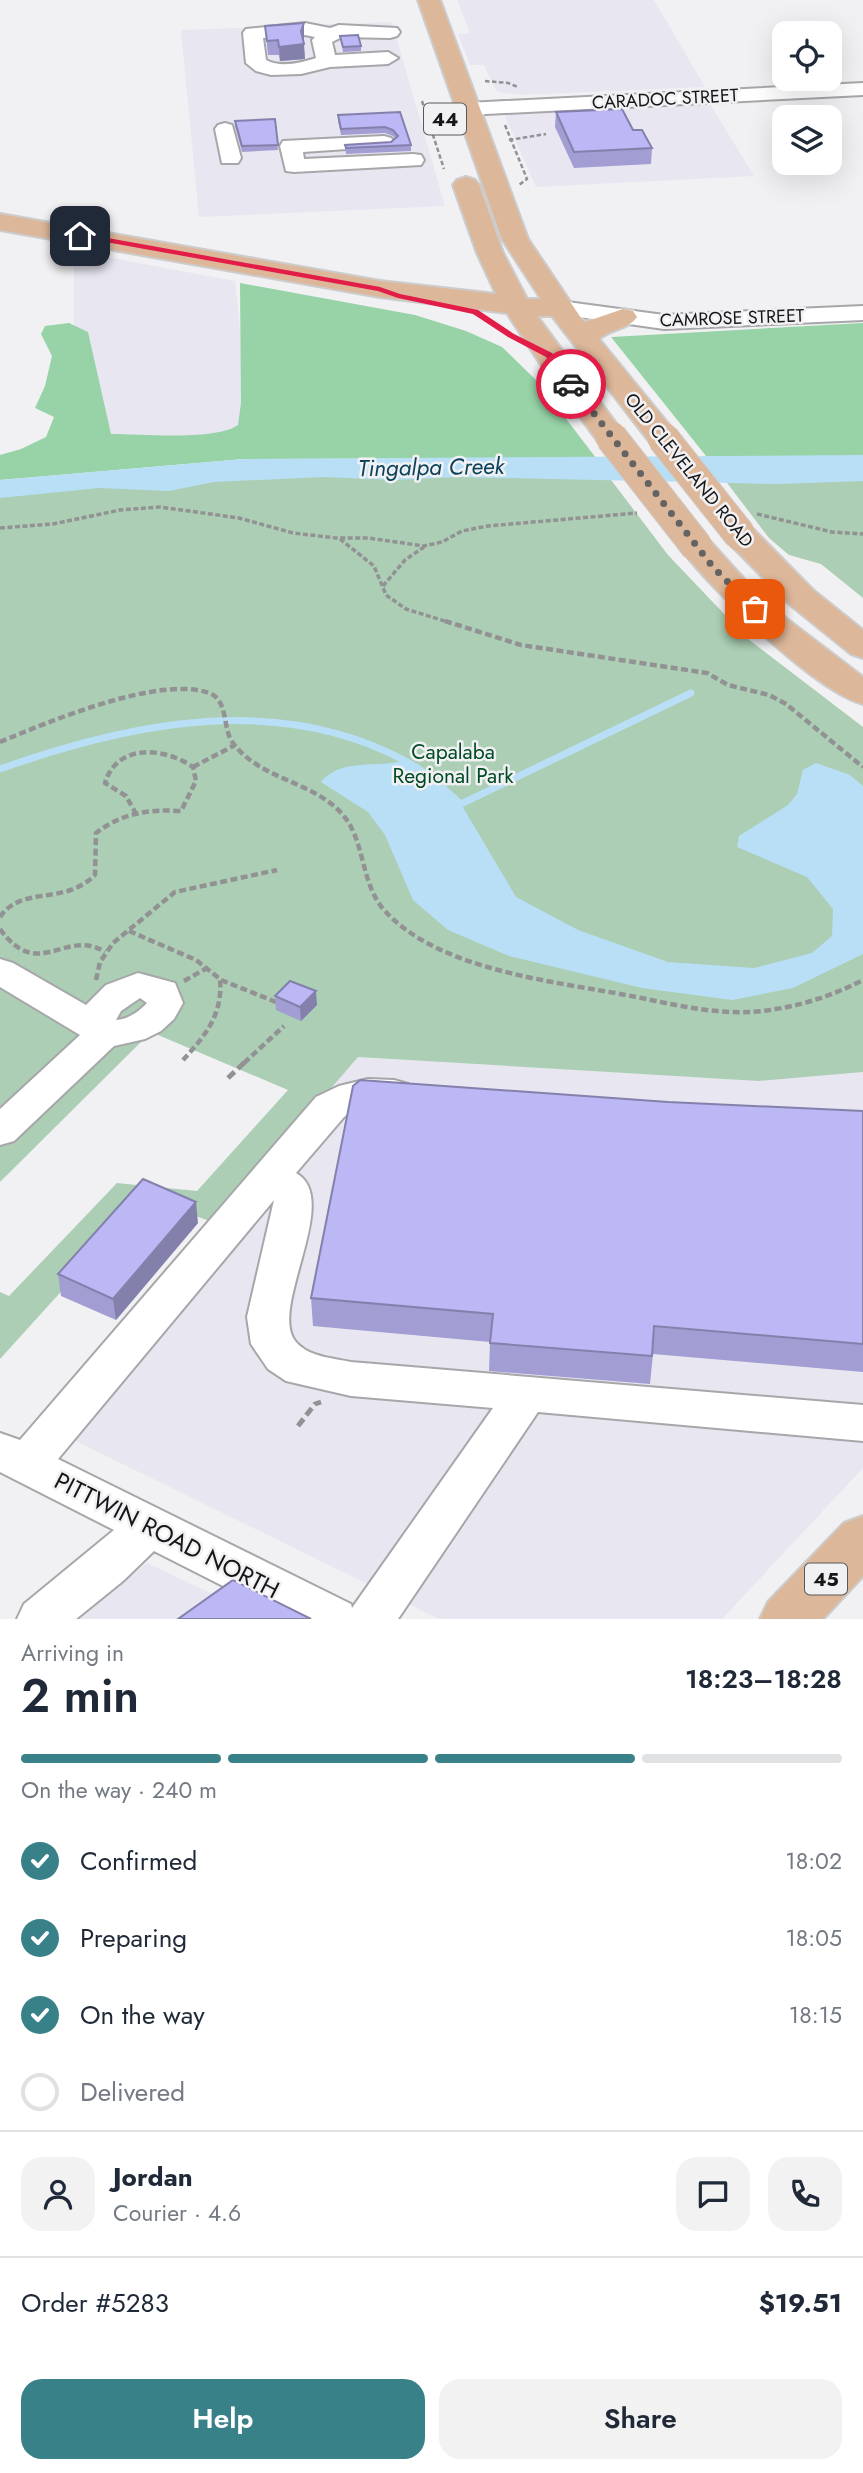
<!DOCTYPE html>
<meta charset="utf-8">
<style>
:root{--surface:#fff;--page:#f2f2f3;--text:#1f2937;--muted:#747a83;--line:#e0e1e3;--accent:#398189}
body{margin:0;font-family:Jost,sans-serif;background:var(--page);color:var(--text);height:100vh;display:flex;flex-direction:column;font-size:26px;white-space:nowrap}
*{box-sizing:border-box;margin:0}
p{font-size:23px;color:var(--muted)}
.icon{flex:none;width:38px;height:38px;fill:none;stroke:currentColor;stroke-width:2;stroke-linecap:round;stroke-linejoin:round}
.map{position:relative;height:1619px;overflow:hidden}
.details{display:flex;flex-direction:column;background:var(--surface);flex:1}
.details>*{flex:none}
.buttons{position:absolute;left:772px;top:21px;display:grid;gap:14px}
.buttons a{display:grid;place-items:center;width:70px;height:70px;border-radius:14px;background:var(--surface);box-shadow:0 7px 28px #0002;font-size:35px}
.pin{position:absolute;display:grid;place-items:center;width:60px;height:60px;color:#fff;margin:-30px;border-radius:14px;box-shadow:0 4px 10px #0006}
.courier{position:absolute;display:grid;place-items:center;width:70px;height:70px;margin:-35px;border:5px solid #e11d48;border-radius:50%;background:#fff;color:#222;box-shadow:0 2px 9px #0007}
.head em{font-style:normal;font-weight:600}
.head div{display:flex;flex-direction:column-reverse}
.head{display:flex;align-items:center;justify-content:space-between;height:119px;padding:0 21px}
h1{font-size:46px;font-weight:600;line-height:52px}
.bar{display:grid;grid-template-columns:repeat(4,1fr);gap:10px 7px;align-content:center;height:84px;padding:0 21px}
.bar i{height:9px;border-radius:5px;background:var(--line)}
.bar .current{background:var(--accent)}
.bar p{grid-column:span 4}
.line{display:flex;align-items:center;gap:18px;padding:0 21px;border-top:2px solid var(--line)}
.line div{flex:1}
.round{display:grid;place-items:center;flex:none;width:74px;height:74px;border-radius:21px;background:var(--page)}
ol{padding:0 21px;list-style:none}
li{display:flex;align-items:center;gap:21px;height:77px}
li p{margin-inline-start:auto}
li .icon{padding:7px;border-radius:50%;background:var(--accent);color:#fff;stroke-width:4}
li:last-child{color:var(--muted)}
li i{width:38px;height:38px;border:4px solid var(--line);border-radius:50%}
.button{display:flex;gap:14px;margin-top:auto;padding:14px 21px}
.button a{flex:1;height:80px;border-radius:21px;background:var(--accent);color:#fff;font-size:28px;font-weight:600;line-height:80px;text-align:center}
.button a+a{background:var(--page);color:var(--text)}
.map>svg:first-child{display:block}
</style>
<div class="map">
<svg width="863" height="1619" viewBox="0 0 863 1619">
<rect width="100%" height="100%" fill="#f1f1f4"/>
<g fill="#e7e6f1">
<polygon points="457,0 654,0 705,87 520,95 497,92 484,65 470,65 458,34 470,33"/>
<polygon points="392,22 445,206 199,217 181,30"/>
<polygon points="710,104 754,176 536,187 504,114"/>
<polygon points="74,251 235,281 251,438 74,445"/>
<polygon points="358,1057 758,1081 863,1072 863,1468 722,1619 439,1619 41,1424"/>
<polygon points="147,1563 265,1619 78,1619"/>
</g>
<g fill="#abceb4">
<polygon points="602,468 668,555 748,639 863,727 863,1072 758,1081 358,1057 215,1223 146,1198 0,1359 0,1292 9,1296 117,1183 197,1191 288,1090 151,1032 0,1182 0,492 150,474"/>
<polygon points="863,468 863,598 821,564 789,555 769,538 718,471"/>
</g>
<g fill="#97d3a7">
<path d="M240,283L415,315L466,331L502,347L538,382L596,458L244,459L0,480V455L21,449L46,437L54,417L35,408L45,386L52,356L41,334L45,326L69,323L88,332L111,434C141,434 215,441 238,425L241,403Z"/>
<polygon points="863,323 863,468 718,471 611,337"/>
</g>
<g fill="#b9dff7">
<polygon points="863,455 863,481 778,484 457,477 395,480 324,477 214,482 169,491 99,488 0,498 0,480 244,459"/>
<path d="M406,760L444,787L461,804L516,897L578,930L668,962L754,968L812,953L832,936L833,909L807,877L737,847L739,836L788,805L797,794L803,770L816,763L850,775L863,786V954L793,988L732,1000L642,988L509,956L448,930L413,900L385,835L368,812L321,782C342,757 377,769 406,760Z"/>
</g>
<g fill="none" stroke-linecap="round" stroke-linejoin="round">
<path stroke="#b9dff7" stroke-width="7" d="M0,769C132,722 282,691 411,764C429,774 445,791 461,804L691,693"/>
<defs>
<g id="minor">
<path d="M305,23L330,28L339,25L397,28L400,32L397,36L390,38L342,37L332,42L335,55L388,52L398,58L388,64L330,67L301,74L271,75L256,71L246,63L243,33L246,29ZM305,35L315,37L312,40L316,58C301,63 281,68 266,60L263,38Z"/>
<polygon points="863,83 863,95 467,115 460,113 457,109 460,105 467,103"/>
<polygon points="225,123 232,125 241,158 238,163 222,163 215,129 218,125"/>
<polygon points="384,136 391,138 395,142 391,146 303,152 304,159 413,154 421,155 424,160 421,165 294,172 286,171 280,146 283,141"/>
<polygon points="560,301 664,315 863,306 863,320 664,329 551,313 548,308 551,303"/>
<path d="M0,959L13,963L86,1005L106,985L138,973L175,983L183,1003L174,1019L161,1031L145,1039L114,1046L14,1141L0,1145V1109L80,1035L0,987ZM140,998L147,1003C138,1012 129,1019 116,1020L121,1011Z"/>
<path d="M368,1079L394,1080L408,1084L413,1093L408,1102C383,1109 366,1101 344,1117L296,1173C343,1199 267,1310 296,1342C309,1357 332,1358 351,1362L863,1405V1441L538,1412L398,1619H288L154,1551L123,1581L76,1619H17L24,1604L114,1530L0,1472V1433L20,1440L316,1097L339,1086ZM274,1200L247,1317L251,1344L268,1369L286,1381L351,1396L493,1408L352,1608L351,1604L58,1459Z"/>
</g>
<g id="major">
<path d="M418,0H440L528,239L581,318L585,322L623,309L633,311L637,317C629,329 610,329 599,339L674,431L678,438L674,445L663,447L652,445L552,316H537L626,437L622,444L611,446L600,444L537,359L507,313L380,297L0,230V214L380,281L496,294L477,253L453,185L457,180L466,177L475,180L479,185L503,253L527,299H541L502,239Z"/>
<polygon points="740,525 752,528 813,590 863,630 863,658 851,654 789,604 728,542 724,535 728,528"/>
<path d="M697,537L709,540L746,581L787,619L863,677V704C816,692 709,588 680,547L685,540Z"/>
<polygon points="863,1516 863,1576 823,1619 760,1619 768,1602 844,1523"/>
</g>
</defs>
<use href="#minor" stroke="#a7a7aa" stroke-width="4"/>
<use href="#major" stroke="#ccc" stroke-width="4"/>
<g stroke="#929294" stroke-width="2.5" stroke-dasharray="4.5 2.5" stroke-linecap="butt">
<polyline points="485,81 508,83 518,87"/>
<polyline points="422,101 444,169"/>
<polyline points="505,125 527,179 519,185"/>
<polyline points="509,140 546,134"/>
</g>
<g stroke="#929294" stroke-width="3.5" stroke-dasharray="5 2.5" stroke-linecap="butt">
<polyline points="757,514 832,532 863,534"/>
<polyline points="0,528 53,524 120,510 160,507 239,518 293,533 336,538 368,538 424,546 442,542 462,531 488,526 637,513"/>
<polyline points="340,539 374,566 386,595 406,609 451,623"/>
<polyline points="383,586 405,560 424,547"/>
</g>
<g stroke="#929294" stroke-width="4.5" stroke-dasharray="7 3.5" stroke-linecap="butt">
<polyline points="445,621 521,645 707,673 728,685 769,695 786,704 863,767"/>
<path d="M0,742C48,722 159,675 209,693C229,700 222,729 233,743C260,780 314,781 343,815C366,842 360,884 385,911C439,970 551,981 626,995C668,1003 708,1014 752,1012C791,1009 828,998 863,980"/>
<polyline points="193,767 235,745"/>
<path d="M0,917C22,885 64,906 95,875L96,833C122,813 149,809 181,811L196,781L193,767C164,747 117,743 105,783L126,796L135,812"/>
<path d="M0,929C39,983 65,927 105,952"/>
<path d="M129,931L196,960L220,979C223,1014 206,1035 183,1060"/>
<polyline points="96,980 100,962 113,943 175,892 277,870"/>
<polyline points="221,980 281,1004"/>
<polyline points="184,981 207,968"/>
<polyline points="244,1063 284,1026"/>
</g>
<g stroke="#929294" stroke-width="5" stroke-dasharray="9 4.5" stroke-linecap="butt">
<polyline points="228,1078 246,1061"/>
<polyline points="298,1426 315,1404 321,1402"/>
</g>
<use href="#minor" fill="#fff" fill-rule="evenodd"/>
<use href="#major" fill="#ddb799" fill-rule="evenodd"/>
<defs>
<g id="major-bridge">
<polyline points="611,437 697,547"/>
<polyline points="663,438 740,535"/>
</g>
</defs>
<use href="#major-bridge" stroke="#ccc" stroke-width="33" stroke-linecap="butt"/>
<use href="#major-bridge" stroke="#ddb799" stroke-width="31"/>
</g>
<g fill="#a29dd3">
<polygon points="265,26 304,38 303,40 305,59 280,61 279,55 268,55"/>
<polygon points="340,36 361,46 361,51 343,52"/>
<polygon points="400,112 411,145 411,151 346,154 345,145 391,142 395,138 393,136 385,133 341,135 338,121 338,115"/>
<polygon points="556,112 633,130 652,148 651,164 574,168 555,127"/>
<polygon points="275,119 278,150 242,152 235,126 235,121"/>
<polygon points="275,996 317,1005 301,1021 276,1010"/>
<polygon points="668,1102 863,1111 863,1372 653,1354 650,1384 489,1371 490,1342 313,1326 311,1298"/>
<polygon points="198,1223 116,1320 61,1296 58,1274"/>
</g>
<g fill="#8480ac">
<polygon points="304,23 304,38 302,44 304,44 305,59 280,61 279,47 301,31"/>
<polygon points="316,991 317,1005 301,1021 300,1007"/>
<polygon points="196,1202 198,1223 116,1320 113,1299"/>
</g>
<g fill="#bcb7f5" stroke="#8480ac" stroke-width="2">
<polygon points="304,23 301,31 304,44 279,47 278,40 267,41 265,26"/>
<polygon points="358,35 361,46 343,47 340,36"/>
<polygon points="622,109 633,130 642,130 652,148 574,152 556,112"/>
<polygon points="400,112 411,145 346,148 345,145 391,142 398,136 393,130 385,127 341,129 338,115"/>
<polygon points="275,119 278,145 242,146 235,121"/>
<polygon points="290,981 316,991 300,1007 275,996"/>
<polygon points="360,1080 668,1102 863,1111 863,1344 654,1326 652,1356 490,1343 493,1314 311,1298 353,1086"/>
<polygon points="143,1179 196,1202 113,1299 58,1274"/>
<polygon points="233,1580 311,1619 178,1619"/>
</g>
<polygon fill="#e11d48" points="80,233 380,287 400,294 478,310 514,334 552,353 575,384 567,386 546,357 508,337 473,314 398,298 378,291 78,237"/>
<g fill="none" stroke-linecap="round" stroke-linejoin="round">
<polyline stroke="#636364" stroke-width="7" stroke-dasharray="0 12.6" points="571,384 713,567 755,609"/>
</g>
<g text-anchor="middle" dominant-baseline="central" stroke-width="5" stroke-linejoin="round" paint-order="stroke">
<g font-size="18" fill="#161617" stroke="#f1f1f4">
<text transform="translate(665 99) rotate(-3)">CARADOC STREET</text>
<text transform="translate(732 318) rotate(-2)">CAMROSE STREET</text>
<text transform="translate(689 470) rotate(51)">OLD CLEVELAND ROAD</text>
</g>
<g fill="#f1f1f4" stroke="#585859" stroke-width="2">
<rect x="424" y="103.5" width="42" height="31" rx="5"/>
<rect x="805" y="1563.5" width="42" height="31" rx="5"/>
</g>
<g font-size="19" font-weight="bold" fill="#161617">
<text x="445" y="119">44</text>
<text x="826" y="1579">45</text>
</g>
<g font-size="21" fill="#004b24" stroke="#f1f1f4">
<text x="453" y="752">Capalaba<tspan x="453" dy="24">Regional Park</tspan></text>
</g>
<g font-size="23" font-style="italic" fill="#0c425c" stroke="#f1f1f4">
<text transform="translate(431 467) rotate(-1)">Tingalpa Creek</text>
</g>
<g font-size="24" fill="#161617" stroke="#f1f1f4">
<text transform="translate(167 1535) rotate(27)">PITTWIN ROAD NORTH</text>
</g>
</g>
</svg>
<div class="buttons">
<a><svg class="icon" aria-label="locate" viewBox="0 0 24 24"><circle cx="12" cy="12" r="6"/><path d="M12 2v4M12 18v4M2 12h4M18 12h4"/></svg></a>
<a><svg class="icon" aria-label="layers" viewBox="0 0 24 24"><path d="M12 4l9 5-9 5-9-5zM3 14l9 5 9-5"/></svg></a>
</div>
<div class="pin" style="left:755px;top:609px;background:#ea580c"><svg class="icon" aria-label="bag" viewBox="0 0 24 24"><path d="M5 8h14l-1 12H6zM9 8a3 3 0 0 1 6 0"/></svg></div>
<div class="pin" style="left:80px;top:236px;background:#1f2937"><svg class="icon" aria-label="home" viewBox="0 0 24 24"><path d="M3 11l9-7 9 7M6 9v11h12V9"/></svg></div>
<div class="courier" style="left:571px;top:384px"><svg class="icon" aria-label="car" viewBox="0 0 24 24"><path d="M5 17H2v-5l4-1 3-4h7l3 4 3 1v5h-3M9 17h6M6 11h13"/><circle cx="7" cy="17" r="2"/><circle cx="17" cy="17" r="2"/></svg></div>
</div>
<section class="details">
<div class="head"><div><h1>2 min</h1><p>Arriving in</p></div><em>18:23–18:28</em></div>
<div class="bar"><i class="current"></i><i class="current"></i><i class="current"></i><i></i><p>On the way · 240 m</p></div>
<ol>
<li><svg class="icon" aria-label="check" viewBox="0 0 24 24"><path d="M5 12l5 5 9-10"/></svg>Confirmed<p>18:02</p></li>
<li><svg class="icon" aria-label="check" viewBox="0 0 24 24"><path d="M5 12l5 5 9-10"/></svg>Preparing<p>18:05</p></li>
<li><svg class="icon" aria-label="check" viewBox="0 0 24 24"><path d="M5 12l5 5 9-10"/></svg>On the way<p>18:15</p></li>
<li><i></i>Delivered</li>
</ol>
<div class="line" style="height:126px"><a class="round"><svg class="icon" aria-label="person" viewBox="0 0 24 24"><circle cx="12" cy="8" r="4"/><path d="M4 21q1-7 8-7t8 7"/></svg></a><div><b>Jordan</b><p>Courier · 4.6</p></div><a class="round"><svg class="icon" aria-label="chat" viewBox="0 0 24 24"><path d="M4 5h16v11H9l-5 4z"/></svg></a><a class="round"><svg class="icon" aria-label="phone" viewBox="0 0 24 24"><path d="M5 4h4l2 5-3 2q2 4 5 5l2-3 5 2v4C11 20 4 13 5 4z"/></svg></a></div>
<div class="line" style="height:91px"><div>Order #5283</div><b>$19.51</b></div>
<div class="button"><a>Help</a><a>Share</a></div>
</section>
